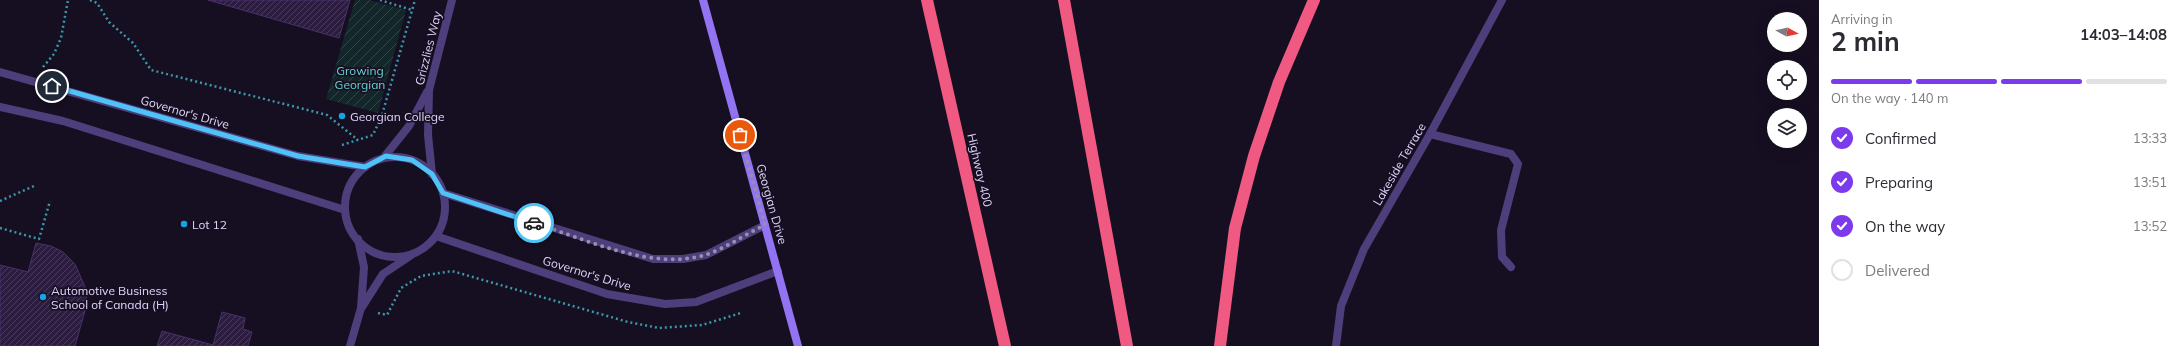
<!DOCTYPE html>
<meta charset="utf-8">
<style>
:root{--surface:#fff;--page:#f2f2f3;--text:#2b2b33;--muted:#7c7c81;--line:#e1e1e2;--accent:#7c3aed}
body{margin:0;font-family:Mulish,sans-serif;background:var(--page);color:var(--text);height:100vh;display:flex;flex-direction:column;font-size:15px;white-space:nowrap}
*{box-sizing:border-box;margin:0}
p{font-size:13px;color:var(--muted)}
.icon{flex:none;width:22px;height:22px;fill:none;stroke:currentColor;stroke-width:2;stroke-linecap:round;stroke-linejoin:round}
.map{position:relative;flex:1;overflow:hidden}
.side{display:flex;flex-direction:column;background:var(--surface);width:360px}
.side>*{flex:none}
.needle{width:26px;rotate:98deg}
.fabs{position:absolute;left:1767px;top:12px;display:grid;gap:8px}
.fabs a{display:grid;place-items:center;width:40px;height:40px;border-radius:50%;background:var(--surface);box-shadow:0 4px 16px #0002;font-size:20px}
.pin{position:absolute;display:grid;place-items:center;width:34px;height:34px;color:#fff;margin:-17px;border:2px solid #fff;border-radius:50%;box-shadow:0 1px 4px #0007}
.courier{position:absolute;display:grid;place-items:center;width:40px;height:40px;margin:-20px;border:3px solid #4fc3f7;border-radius:50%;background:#fff;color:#222;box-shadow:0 1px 5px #0007}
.head em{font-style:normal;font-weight:700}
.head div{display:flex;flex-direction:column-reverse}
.head{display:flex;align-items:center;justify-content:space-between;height:68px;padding:0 12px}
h1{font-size:26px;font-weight:700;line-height:30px}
.bar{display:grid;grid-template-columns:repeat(4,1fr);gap:6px 4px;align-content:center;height:48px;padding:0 12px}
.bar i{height:5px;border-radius:3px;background:var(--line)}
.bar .active{background:var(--accent)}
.bar p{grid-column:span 4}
ol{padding:0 12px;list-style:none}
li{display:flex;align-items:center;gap:12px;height:44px}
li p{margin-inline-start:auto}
li .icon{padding:4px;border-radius:50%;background:var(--accent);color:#fff;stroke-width:4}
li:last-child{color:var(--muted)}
li i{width:22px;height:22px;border:2px solid var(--line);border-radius:50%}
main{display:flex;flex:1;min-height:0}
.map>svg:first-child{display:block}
</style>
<main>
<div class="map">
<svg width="1819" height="346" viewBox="0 0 1819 346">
<defs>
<pattern id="garden-furrows" width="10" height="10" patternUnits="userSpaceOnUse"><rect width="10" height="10" fill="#13262a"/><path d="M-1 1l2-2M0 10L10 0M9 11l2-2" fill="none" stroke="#35454a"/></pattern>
<pattern id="building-hatch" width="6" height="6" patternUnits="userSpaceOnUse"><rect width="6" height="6" fill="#2c1d40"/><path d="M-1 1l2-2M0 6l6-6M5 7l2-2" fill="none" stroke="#4a3d5c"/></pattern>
</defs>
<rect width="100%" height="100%" fill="#160f21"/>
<polygon fill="url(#garden-furrows)" points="355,0 369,0 406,10 378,113 326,99"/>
<g fill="url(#building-hatch)" stroke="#49316a">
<polygon points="208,0 350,0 339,38"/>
<polygon points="36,243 51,246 63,252 75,264 86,289 87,304 75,346 0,346 0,265 28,272"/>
<polygon points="222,312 245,318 243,329 252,332 248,346 157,346 162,331 213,345"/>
</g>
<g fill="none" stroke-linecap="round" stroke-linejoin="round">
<g stroke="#3998a9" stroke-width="2.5" stroke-dasharray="2 3" stroke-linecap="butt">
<polyline points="90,0 97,3 109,22 133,43 151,70 327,115 358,140"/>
<polyline points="380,0 412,10"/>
<polyline points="43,67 54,54 61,38 68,0"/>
<polyline points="342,145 373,135 382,115 415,0"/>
<polyline points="0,201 34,186"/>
<polyline points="0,228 39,239 50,201"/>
<polyline points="378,313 387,315 401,288 421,276 452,271 628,322 659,328 702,325 741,313"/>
</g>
<g stroke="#4e3f7c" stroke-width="8">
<polyline points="0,72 298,156 365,167"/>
<polyline points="0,107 63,121 345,210"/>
<polyline points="1430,134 1511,154 1518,164 1501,230 1502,257 1511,267"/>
<polyline points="385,156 409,126 427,92"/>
<circle cx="395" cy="207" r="50"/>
<polyline points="432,174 428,135 429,90 452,0"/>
<polyline points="443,193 653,259 683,259 706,255 765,225"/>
<polyline points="436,236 607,294 665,304 696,302 778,271"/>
<polyline points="362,307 383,274 410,256"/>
<polyline points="350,346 361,308 364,267 358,239"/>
</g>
<polyline stroke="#4e3f7c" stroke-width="8" points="1336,346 1341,306 1364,249 1430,134 1502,0"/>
<polyline stroke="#9273f2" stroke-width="8" points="703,0 798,346"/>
<g stroke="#f05981" stroke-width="12">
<polyline points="927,0 1005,346"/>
<polyline points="1064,0 1127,346"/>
<polyline points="1220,346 1235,228 1254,156 1279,82 1314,0"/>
</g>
</g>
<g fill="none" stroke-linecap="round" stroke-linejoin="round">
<path stroke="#998eaf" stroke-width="4" stroke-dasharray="0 7.2" d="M534,223C585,239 652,271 705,255C726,248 746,234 765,225L740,135"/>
<polyline stroke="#4fc3f7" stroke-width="5" points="52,86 298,156 365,167 386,156 412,160 432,174 443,193 534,223"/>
</g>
<g fill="#15a4e6" stroke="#160f21" stroke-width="1.5">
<circle cx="342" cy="116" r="4"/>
<circle cx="184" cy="224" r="4"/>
<circle cx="43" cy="297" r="4"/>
</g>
<g text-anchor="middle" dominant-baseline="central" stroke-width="3.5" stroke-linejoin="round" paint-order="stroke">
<g font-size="12" fill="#e0d3fb" stroke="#160f21">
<text transform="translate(428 48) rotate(-76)">Grizzlies Way</text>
<text transform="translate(185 112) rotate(16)">Governor's Drive</text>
<text transform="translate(1399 164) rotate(-60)">Lakeside Terrace</text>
<text transform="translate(980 170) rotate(77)">Highway 400</text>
<text transform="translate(772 204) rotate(74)">Georgian Drive</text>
<text transform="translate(587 273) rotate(17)">Governor's Drive</text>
</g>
<g font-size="12" fill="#66d4d0" stroke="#160f21">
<text x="360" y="70">Growing<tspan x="360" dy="14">Georgian</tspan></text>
</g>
<g font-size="12" fill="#e0d3fb" stroke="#160f21" text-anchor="start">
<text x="350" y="116">Georgian College</text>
<text x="192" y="224">Lot 12</text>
<text x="51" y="290">Automotive Business<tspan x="51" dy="14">School of Canada (H)</tspan></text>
</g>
</g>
</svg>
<div class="fabs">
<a><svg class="needle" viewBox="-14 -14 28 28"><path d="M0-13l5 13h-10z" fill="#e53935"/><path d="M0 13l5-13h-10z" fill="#7c7c81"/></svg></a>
<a><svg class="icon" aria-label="locate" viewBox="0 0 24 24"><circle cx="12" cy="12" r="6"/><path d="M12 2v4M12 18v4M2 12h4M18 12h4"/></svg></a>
<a><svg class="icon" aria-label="layers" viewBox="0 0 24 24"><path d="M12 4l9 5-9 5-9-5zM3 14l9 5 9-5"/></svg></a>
</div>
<div class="pin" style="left:740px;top:135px;background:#ea580c"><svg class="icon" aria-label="bag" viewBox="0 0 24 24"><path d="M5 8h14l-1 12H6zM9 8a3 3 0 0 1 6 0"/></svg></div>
<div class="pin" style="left:52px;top:86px;background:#1f2937"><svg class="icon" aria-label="home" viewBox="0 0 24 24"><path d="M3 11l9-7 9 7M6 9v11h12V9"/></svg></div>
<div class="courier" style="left:534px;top:223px"><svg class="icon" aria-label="car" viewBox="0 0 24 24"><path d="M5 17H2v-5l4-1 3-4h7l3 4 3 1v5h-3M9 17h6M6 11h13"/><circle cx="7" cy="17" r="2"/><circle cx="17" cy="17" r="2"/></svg></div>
</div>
<section class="side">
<div class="head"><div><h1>2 min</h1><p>Arriving in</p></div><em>14:03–14:08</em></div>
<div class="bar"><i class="active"></i><i class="active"></i><i class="active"></i><i></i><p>On the way · 140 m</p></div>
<ol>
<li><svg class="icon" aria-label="check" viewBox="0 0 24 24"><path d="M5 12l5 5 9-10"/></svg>Confirmed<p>13:33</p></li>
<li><svg class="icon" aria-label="check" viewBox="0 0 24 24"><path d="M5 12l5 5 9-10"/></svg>Preparing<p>13:51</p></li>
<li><svg class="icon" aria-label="check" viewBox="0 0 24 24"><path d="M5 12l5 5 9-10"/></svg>On the way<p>13:52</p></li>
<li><i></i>Delivered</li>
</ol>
</section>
</main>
